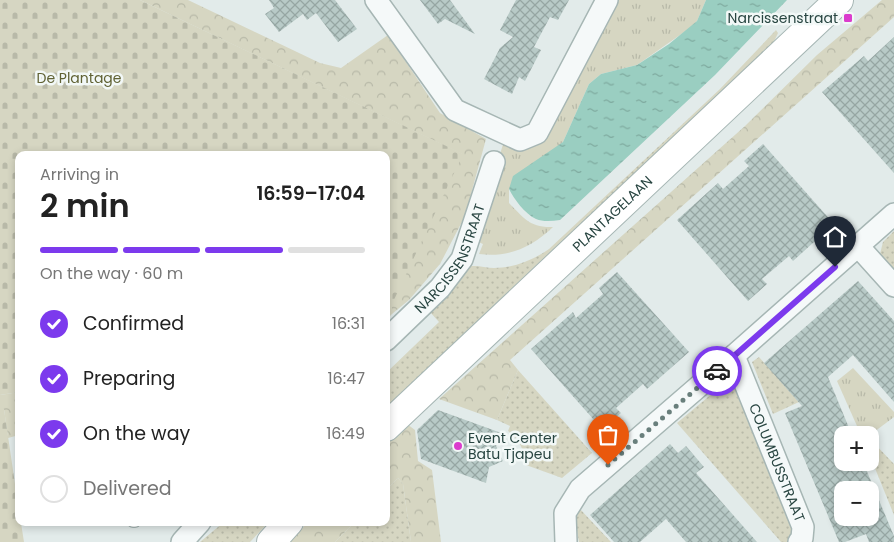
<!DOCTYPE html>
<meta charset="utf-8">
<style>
:root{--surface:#fff;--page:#f6f6f6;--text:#222;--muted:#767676;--line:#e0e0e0;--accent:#7c3aed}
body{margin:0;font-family:Poppins,sans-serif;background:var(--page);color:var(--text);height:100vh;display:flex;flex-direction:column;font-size:19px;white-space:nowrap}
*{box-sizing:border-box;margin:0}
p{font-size:16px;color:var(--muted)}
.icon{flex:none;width:28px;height:28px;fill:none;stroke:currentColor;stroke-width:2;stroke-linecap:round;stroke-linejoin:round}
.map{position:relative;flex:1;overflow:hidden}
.sheet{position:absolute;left:15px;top:151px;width:375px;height:375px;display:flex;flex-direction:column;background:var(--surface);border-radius:10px;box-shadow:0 2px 8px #0003}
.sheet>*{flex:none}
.tools{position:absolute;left:834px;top:426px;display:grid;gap:10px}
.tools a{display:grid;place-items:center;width:45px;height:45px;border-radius:10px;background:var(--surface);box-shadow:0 2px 8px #0003;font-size:25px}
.pin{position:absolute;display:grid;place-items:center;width:42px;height:42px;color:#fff;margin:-51px -21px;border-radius:50% 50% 50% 0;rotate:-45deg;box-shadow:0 0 5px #0007}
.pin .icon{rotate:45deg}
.courier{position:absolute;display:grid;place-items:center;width:50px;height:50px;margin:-25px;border:4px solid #7c3aed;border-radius:50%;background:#fff;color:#222;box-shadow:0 1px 6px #0007}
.head em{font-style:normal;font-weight:600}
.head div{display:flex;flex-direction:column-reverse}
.head{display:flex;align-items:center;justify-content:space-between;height:85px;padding:0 25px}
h1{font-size:32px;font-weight:600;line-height:38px}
.bar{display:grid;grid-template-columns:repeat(4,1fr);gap:8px 5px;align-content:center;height:60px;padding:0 25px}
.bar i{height:6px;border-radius:4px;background:var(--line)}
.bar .on{background:var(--accent)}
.bar p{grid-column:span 4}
ol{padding:0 25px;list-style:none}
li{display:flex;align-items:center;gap:15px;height:55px}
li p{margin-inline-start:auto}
li .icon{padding:5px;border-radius:50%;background:var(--accent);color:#fff;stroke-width:4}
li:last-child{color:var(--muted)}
li i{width:28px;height:28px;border:2px solid var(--line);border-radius:50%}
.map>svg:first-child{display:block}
</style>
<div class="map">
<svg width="894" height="542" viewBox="0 0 894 542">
<defs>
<pattern id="grass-dots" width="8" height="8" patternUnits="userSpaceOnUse" patternTransform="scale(1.25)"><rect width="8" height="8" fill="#d6d6c2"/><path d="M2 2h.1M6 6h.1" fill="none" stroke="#b8b9a8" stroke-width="1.8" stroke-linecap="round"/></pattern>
<pattern id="forest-crowns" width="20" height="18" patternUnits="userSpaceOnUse" patternTransform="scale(1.25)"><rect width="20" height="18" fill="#d6d6c2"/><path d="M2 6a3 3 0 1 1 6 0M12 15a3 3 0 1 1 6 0" fill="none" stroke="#b8b9a8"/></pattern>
<pattern id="cemetery-stones" width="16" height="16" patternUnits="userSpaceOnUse" patternTransform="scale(1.25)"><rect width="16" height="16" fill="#d6d6c2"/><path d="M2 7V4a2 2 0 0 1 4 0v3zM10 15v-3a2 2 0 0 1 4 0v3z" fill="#b8b9a8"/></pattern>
<pattern id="park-tufts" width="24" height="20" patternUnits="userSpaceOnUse" patternTransform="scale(1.25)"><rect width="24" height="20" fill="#d6d6c2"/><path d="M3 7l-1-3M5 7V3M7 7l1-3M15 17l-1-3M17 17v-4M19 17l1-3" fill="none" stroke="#b8b9a8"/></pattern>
<pattern id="water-ripples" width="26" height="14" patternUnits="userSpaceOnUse" patternTransform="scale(1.25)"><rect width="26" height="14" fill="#9acec1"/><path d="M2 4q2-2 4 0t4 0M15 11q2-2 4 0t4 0" fill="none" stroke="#7ea99e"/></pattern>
<pattern id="building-cross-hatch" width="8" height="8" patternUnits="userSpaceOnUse" patternTransform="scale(1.25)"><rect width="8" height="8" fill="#b8cac7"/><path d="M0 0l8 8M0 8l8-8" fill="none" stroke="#96a6a3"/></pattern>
</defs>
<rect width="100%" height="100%" fill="#e2ebea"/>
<g fill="url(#grass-dots)">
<path d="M776,30L778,33L770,50L386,409V373L439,322L430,312L467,267C475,264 485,268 494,268C514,268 533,260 549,249L720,89Z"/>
<polygon points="894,231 894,270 880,254 883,242"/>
<polygon points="759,357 799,402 773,414 752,362"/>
<path d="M518,370L592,453L562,478L526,465C523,448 521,442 508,431L510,426L497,420Z"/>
<polygon points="726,382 731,382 735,384 792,523 791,538 788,542 781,542 677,423"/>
<polygon points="870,439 894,464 894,515 870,456"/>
<polygon points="398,478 403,484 411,542 335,542 354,523 386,522 386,490"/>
<path d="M580,509L611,542H579C577,530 574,520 580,509Z"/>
<polygon points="224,522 268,522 268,523 250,542 200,542"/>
</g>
<g fill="url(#forest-crowns)">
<polygon points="140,0 188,0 320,63 341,68 388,35 440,113 486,139 465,216 440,264 409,300 392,314 391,304 462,154"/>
<polygon points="882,0 894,0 894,17 510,360 518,370 497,420 439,399 745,126 817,55"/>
<polygon points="19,392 19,435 8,438 4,409 0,409 0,395"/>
<polygon points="407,424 415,430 418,461 432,470 441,542 411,542 403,484 398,478 386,490 386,444"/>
<polygon points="307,523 307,522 354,523 335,542 290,542"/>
</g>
<g fill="url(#cemetery-stones)">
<polygon points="0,0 140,0 463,154 392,304 392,314 386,320 386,155 19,155 19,392 0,395"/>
<polygon points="0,409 4,409 19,511 19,522 21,523 24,542 0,542"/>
</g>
<g fill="url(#park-tufts)">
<path d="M617,0H706L697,21L690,28L637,65L601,74L589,84L563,142L509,189V203C524,218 530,228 553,227C532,247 509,258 479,254L483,244L476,241L497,164L504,141L520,147Z"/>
<polygon points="853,368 894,412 894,417 870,435 861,435 837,381"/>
</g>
<path fill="url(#water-ripples)" d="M706,0H787L715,75L560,220C552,221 543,222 536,219C525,214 514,199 509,189L513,176L563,142L589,84L601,74L637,65L669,44L697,21Z"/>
<g fill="url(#building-cross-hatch)" fill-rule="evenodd">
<polygon points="269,0 335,0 357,29 338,42 316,13 307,20 303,14 279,32 265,14 274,8"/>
<polygon points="420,0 450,0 475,34 445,19 438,24"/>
<polygon points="516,0 569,0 558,20 550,17 534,47 541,50 525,81 519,77 512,94 484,79 500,48 513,37 500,30"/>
<polygon points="894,37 894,173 822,92 864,56 868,61"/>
<polygon points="763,144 834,224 793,261 789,256 762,279 767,284 748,301 677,220 718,183 723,189 749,166 744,161"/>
<polygon points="617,272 689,352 647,389 643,384 616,408 621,413 602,429 531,349 573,312 576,318 603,294 599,288"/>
<path d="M858,281L894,321V402L853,355L828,377L852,435H842V462H863L894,536V542H869L866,534L845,542H839L785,413L802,406L764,363ZM842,490H870V518H842Z"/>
<polygon points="438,410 504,434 496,446 503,461 489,467 486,483 421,459 417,430"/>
<polygon points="670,444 678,453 686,446 704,467 696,473 757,542 686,542 666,519 640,542 614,542 590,515"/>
</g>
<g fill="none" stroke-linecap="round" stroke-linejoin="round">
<defs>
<polyline id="lane" points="133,522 135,522"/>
<g id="street">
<polyline points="376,0 455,110 520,140 537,133 607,0"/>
<polyline points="858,246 894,286"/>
<path id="s1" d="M386,340L440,288L462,259L494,162"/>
<path id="s2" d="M734,356L803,527L802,538L799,542"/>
<polyline points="182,542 200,522"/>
<polyline points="566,542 565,513 580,489 720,368 894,214"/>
</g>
<g id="secondary">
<path id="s3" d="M386,427L839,0"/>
<polyline points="271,542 289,522"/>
</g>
</defs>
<use href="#lane" stroke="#a6b6b4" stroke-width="12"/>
<use href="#street" stroke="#a6b6b4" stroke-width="24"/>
<use href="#secondary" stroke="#a6b6b4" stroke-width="30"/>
<use href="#lane" stroke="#f5f9f9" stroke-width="10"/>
<use href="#street" stroke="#f5f9f9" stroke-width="21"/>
<use href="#secondary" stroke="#fff" stroke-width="28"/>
</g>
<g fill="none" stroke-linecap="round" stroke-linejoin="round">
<polyline stroke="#697f7c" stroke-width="5" stroke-dasharray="0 9" points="608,465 717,371"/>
<polyline stroke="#7c3aed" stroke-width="6" points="717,371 835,267"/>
</g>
<g fill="#db3ccd" stroke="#f2f8f7" stroke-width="2">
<rect x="843" y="13" width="10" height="10" rx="2.5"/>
<circle cx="458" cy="446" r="5"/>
</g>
<g text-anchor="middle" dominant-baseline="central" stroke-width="5" stroke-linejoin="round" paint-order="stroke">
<g font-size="14" fill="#284541" stroke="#f2f8f7" text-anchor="end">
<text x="838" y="18">Narcissenstraat</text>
<text x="468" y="438" text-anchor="start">Event Center<tspan x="468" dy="16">Batu Tjapeu</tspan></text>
</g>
<g font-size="14" fill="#606234" stroke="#f2f8f7">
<text x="79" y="78">De Plantage</text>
</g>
<g font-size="14" fill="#284541" stroke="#f2f8f7">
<text stroke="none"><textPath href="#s3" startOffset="311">PLANTAGELAAN</textPath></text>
<text stroke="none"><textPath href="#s1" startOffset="106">NARCISSENSTRAAT</textPath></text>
<text stroke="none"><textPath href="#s2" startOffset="115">COLUMBUSSTRAAT</textPath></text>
</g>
</g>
</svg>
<div class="tools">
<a>+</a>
<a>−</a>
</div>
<div class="pin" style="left:608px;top:465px;background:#ea580c"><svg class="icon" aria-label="bag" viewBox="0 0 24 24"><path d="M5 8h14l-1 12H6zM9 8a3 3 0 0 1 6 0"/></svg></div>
<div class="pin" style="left:835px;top:267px;background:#1f2937"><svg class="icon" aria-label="home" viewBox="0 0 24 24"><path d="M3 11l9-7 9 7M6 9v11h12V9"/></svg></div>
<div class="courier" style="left:717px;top:371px"><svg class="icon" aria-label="car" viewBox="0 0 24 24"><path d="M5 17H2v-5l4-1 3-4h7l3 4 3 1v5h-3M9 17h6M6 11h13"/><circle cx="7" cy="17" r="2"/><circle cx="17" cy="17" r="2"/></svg></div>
<section class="sheet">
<div class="head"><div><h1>2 min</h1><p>Arriving in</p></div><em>16:59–17:04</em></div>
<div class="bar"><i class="on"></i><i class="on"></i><i class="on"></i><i></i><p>On the way · 60 m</p></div>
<ol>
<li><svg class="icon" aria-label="check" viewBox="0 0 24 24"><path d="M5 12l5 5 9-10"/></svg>Confirmed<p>16:31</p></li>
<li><svg class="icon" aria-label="check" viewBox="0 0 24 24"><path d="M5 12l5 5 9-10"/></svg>Preparing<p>16:47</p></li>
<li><svg class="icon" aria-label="check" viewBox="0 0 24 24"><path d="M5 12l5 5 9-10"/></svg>On the way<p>16:49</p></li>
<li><i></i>Delivered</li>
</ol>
</section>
</div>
